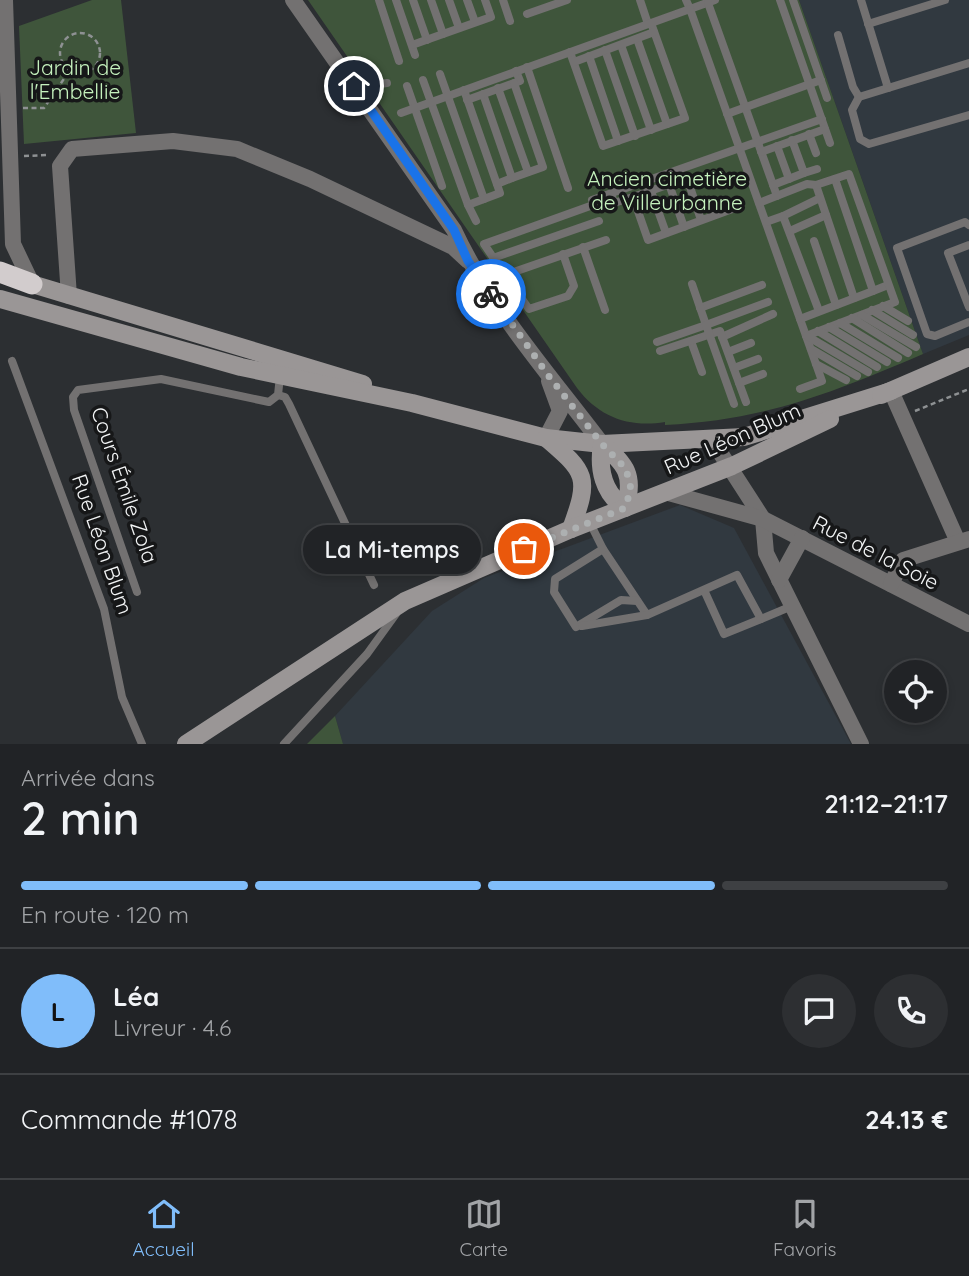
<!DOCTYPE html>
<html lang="fr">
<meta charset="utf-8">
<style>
:root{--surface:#212326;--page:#2d2f32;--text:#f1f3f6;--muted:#a2a4a7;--line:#3e4043;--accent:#80bdfa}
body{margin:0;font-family:Quicksand,sans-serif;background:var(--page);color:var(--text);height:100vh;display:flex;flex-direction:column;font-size:26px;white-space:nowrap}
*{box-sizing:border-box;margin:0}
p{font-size:23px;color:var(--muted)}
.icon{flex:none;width:38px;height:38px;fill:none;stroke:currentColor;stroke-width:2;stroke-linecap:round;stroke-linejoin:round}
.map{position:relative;height:744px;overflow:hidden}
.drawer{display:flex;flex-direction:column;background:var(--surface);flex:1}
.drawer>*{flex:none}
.tools{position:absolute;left:884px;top:660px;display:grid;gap:14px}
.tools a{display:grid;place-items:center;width:63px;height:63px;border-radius:50%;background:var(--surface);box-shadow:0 4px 10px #0003,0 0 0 2px var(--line);font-size:35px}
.pin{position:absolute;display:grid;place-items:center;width:60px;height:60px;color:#fff;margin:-30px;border:4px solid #fff;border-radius:50%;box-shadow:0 2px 7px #0007}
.courier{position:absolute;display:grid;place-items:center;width:70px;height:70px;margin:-35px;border:5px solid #1a73e8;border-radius:50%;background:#fff;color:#222;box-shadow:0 2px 9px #0007}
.bubble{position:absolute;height:49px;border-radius:24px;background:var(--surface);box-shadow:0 4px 10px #0003,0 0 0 2px var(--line);font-size:23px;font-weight:600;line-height:49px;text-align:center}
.headline em{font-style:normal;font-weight:600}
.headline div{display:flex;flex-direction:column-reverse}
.headline{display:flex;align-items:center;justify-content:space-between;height:119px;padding:0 21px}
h1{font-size:46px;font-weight:600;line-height:52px}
.bar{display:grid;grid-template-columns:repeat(4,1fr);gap:10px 7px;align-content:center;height:84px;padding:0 21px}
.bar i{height:9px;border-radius:5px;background:var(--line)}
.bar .current{background:var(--accent)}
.bar p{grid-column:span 4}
.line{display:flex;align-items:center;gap:18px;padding:0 21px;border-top:2px solid var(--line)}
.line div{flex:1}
.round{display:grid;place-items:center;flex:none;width:74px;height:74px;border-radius:37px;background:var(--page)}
.menu{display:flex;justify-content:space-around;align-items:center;height:98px;border-top:2px solid var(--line);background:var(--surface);font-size:19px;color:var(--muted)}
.menu a{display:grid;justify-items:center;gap:4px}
.menu .current{color:var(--accent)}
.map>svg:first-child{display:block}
</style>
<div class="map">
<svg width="969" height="744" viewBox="0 0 969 744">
<rect width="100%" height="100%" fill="#2c2f32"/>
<g fill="#313940">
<polygon points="799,0 969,0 969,335 923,354"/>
<polygon points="680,505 734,528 851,744 343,744 335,716 432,611 484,578"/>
</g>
<g fill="#3f553b">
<polygon points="92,0 121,0 136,133 24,144 19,26"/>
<path d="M308,0H799L923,354C832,393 765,420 665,425V422C629,428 599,417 577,388Z"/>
<polygon points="335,716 343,744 307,744"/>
</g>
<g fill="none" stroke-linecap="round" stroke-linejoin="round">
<g stroke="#8e9193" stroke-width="2.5" stroke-dasharray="5 3.5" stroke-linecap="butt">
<circle cx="80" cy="53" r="20"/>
<polyline points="23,108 44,108 70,70"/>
<polyline points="24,156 49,155"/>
<polyline points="915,411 969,389"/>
</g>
<g stroke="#737171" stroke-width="8">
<polyline points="379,0 399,61"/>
<polyline points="396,0 415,55"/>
<polyline points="413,0 427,40"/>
<polyline points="431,0 443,34"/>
<polyline points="449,0 459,28"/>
<polyline points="467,0 475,22"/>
<polyline points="503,0 510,21"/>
<polyline points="640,0 648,24"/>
<polyline points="686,0 690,9 715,0"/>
<polyline points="780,0 830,143"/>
<polyline points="793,0 827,98"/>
<polyline points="861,0 888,88"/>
<polyline points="708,3 777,196"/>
<polyline points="527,14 567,0"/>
<polyline points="868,24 945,0"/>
<polyline points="838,35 853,87 859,97"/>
<polyline points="637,39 667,124"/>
<polyline points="412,45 491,17 485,0"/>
<polyline points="621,45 651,130"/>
<polyline points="605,50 635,136"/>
<polyline points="570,52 603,146 685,118 651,23"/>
<polyline points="589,56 618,141"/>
<polyline points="574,62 654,32"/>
<polyline points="969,63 859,97 852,110 860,139 869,144 969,115"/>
<polyline points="527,67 568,188"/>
<polyline points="369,71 374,85 387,83"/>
<polyline points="423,80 468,205 484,199 440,74"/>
<polyline points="407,86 442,186"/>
<polyline points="498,88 528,172"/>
<polyline points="464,90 500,193 484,199"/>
<polyline points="483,94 512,178 497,184"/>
<polyline points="467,100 520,81 516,71"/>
<polyline points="401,113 690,9 822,381 800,389"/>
<polyline points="727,114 821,80"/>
<polyline points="809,134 816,153"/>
<polyline points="792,140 804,173 817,169"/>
<polyline points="777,146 789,179"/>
<polyline points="761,152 825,129"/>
<polyline points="512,178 543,167 514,83"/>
<polyline points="835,179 873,291 888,285"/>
<polyline points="669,184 684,227"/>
<polyline points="773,185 804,173"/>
<polyline points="816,185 854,298"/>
<polyline points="651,191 666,233"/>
<polyline points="611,193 614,203 633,197"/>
<polyline points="592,200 822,119"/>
<polyline points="759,203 807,184 816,185 849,174 895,302 806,336"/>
<polyline points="468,205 476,221"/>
<polyline points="593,205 484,244 505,275 606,240"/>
<polyline points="783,216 820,198"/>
<polyline points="701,220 687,178 633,197 648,240 735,208"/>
<polyline points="766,222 783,216 819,311"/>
<polyline points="969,225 965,222 897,248 927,334 935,336 969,322"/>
<polyline points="790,231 826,215"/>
<polyline points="814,241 836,305"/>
<polyline points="969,245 948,253 969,307"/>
<polyline points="583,247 605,310"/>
<polyline points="493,258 599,221"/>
<polyline points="505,275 529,309 568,296 574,286 563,254"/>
<polyline points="883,306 908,321"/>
<polyline points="700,308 762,285"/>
<polyline points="872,310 913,335"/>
<polyline points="862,315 916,347"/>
<polyline points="852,318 908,353"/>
<polyline points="800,319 873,291"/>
<polyline points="840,323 898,358"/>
<polyline points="829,327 887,362"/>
<polyline points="818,331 877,367"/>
<polyline points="807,336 868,372"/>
<polyline points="722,337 773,314"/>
<polyline points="691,341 702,372"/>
<polyline points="657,342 706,325 692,284"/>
<polyline points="811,349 857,376"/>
<polyline points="660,351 720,331 746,402"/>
<polyline points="728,352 751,343"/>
<polyline points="12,361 104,609 122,697 142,744"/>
<polyline points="816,364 846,380"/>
<polyline points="734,368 758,359"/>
<polyline points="739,383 763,374"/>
<polyline points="278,395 285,397 289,404 374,585"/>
<polyline points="734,404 706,325 768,302"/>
<polyline points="589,521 603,549 647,615 737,575 761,619 724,634 704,590"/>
<polyline points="603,549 555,579 554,592 576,627 621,600 637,601"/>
<polyline points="137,592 74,410 73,397 78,390 161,379 269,402 278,395 280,376"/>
<polyline points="761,619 792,606"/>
<polyline points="582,626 647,615"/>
<polyline points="284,744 367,654 396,614"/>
</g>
<g stroke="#737171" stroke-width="16">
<polyline points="5,0 13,244 32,284"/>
<path d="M293,0L454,230C490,308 550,375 602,444"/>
<polyline points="69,296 60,166 72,149 173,141 237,149 310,179 453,247 468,261"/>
<polyline points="891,391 958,542"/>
<polyline points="546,438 560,411 549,381"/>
<polyline points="712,440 763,519 766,553 861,744"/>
<polyline points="665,492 763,519 969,624"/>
<polyline points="779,580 802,538"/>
<polyline points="891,584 903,560 969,539"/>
</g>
<g stroke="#9a9696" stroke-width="18">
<polyline points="32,284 363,384"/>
<polyline points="0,299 241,367 412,403 546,438 602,444 744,437 891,391"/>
<polyline points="881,395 969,357"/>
<path d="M546,438C587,473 590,477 571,529"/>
<path d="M602,444C626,464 635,476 625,508C603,493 598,469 602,444Z"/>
<polyline points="186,744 405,601 571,529 732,466 830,419"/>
</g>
<polyline stroke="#d2cccd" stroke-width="21" points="0,272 32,284"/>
</g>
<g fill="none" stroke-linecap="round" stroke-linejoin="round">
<polyline stroke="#adb0b1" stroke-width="7" stroke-dasharray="0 12.6" points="491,294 548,375 602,444 626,469 631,489 625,508 524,549"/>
<polyline stroke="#1a73e8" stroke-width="9" points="354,86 454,230 468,261 491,294"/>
</g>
<g text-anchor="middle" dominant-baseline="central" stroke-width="7" stroke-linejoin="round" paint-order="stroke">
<g font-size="21" fill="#c5f2bd" stroke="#161718">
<text x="75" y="67">Jardin de<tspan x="75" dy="24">l'Embellie</tspan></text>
<text x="667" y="178">Ancien cimetière<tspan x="667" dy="24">de Villeurbanne</tspan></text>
</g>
<g font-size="21" fill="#f3f5f6" stroke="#161718">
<text transform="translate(732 438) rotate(-24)">Rue Léon Blum</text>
<text transform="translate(125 485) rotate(71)">Cours Émile Zola</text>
<text transform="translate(103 544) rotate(71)">Rue Léon Blum</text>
<text transform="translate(876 552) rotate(27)">Rue de la Soie</text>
</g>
</g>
</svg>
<div class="tools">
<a><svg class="icon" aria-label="locate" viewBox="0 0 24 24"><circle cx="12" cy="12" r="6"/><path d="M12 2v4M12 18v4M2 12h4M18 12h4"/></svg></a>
</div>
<div class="pin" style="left:524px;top:549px;background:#ea580c"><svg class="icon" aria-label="bag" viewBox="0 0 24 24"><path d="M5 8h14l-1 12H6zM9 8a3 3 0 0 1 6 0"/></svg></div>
<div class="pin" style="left:354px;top:86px;background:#1f2937"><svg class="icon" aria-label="home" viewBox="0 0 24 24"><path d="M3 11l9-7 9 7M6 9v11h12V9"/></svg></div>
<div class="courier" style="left:491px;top:294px"><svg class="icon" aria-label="bike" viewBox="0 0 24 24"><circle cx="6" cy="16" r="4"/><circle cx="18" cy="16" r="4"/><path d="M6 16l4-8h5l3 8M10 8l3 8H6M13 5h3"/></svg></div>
<div class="bubble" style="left:303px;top:525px;width:178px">La Mi-temps</div>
</div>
<section class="drawer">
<div class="headline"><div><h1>2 min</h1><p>Arrivée dans</p></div><em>21:12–21:17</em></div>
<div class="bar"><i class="current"></i><i class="current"></i><i class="current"></i><i></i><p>En route · 120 m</p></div>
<div class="line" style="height:126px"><b class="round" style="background:var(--accent);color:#111">L</b><div><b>Léa</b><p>Livreur · 4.6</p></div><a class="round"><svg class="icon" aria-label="chat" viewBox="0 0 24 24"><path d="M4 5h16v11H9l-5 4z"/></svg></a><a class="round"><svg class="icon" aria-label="phone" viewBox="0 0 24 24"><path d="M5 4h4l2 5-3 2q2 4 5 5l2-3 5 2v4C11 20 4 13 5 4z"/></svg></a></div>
<div class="line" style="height:91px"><div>Commande #1078</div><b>24.13 €</b></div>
</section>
<nav class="menu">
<a class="current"><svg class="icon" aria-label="home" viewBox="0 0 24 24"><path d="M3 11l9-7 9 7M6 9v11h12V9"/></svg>Accueil</a>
<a><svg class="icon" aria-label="map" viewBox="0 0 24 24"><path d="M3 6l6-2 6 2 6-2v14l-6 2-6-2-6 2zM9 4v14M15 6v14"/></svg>Carte</a>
<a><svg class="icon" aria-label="saved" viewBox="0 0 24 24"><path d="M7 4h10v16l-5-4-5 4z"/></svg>Favoris</a>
</nav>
